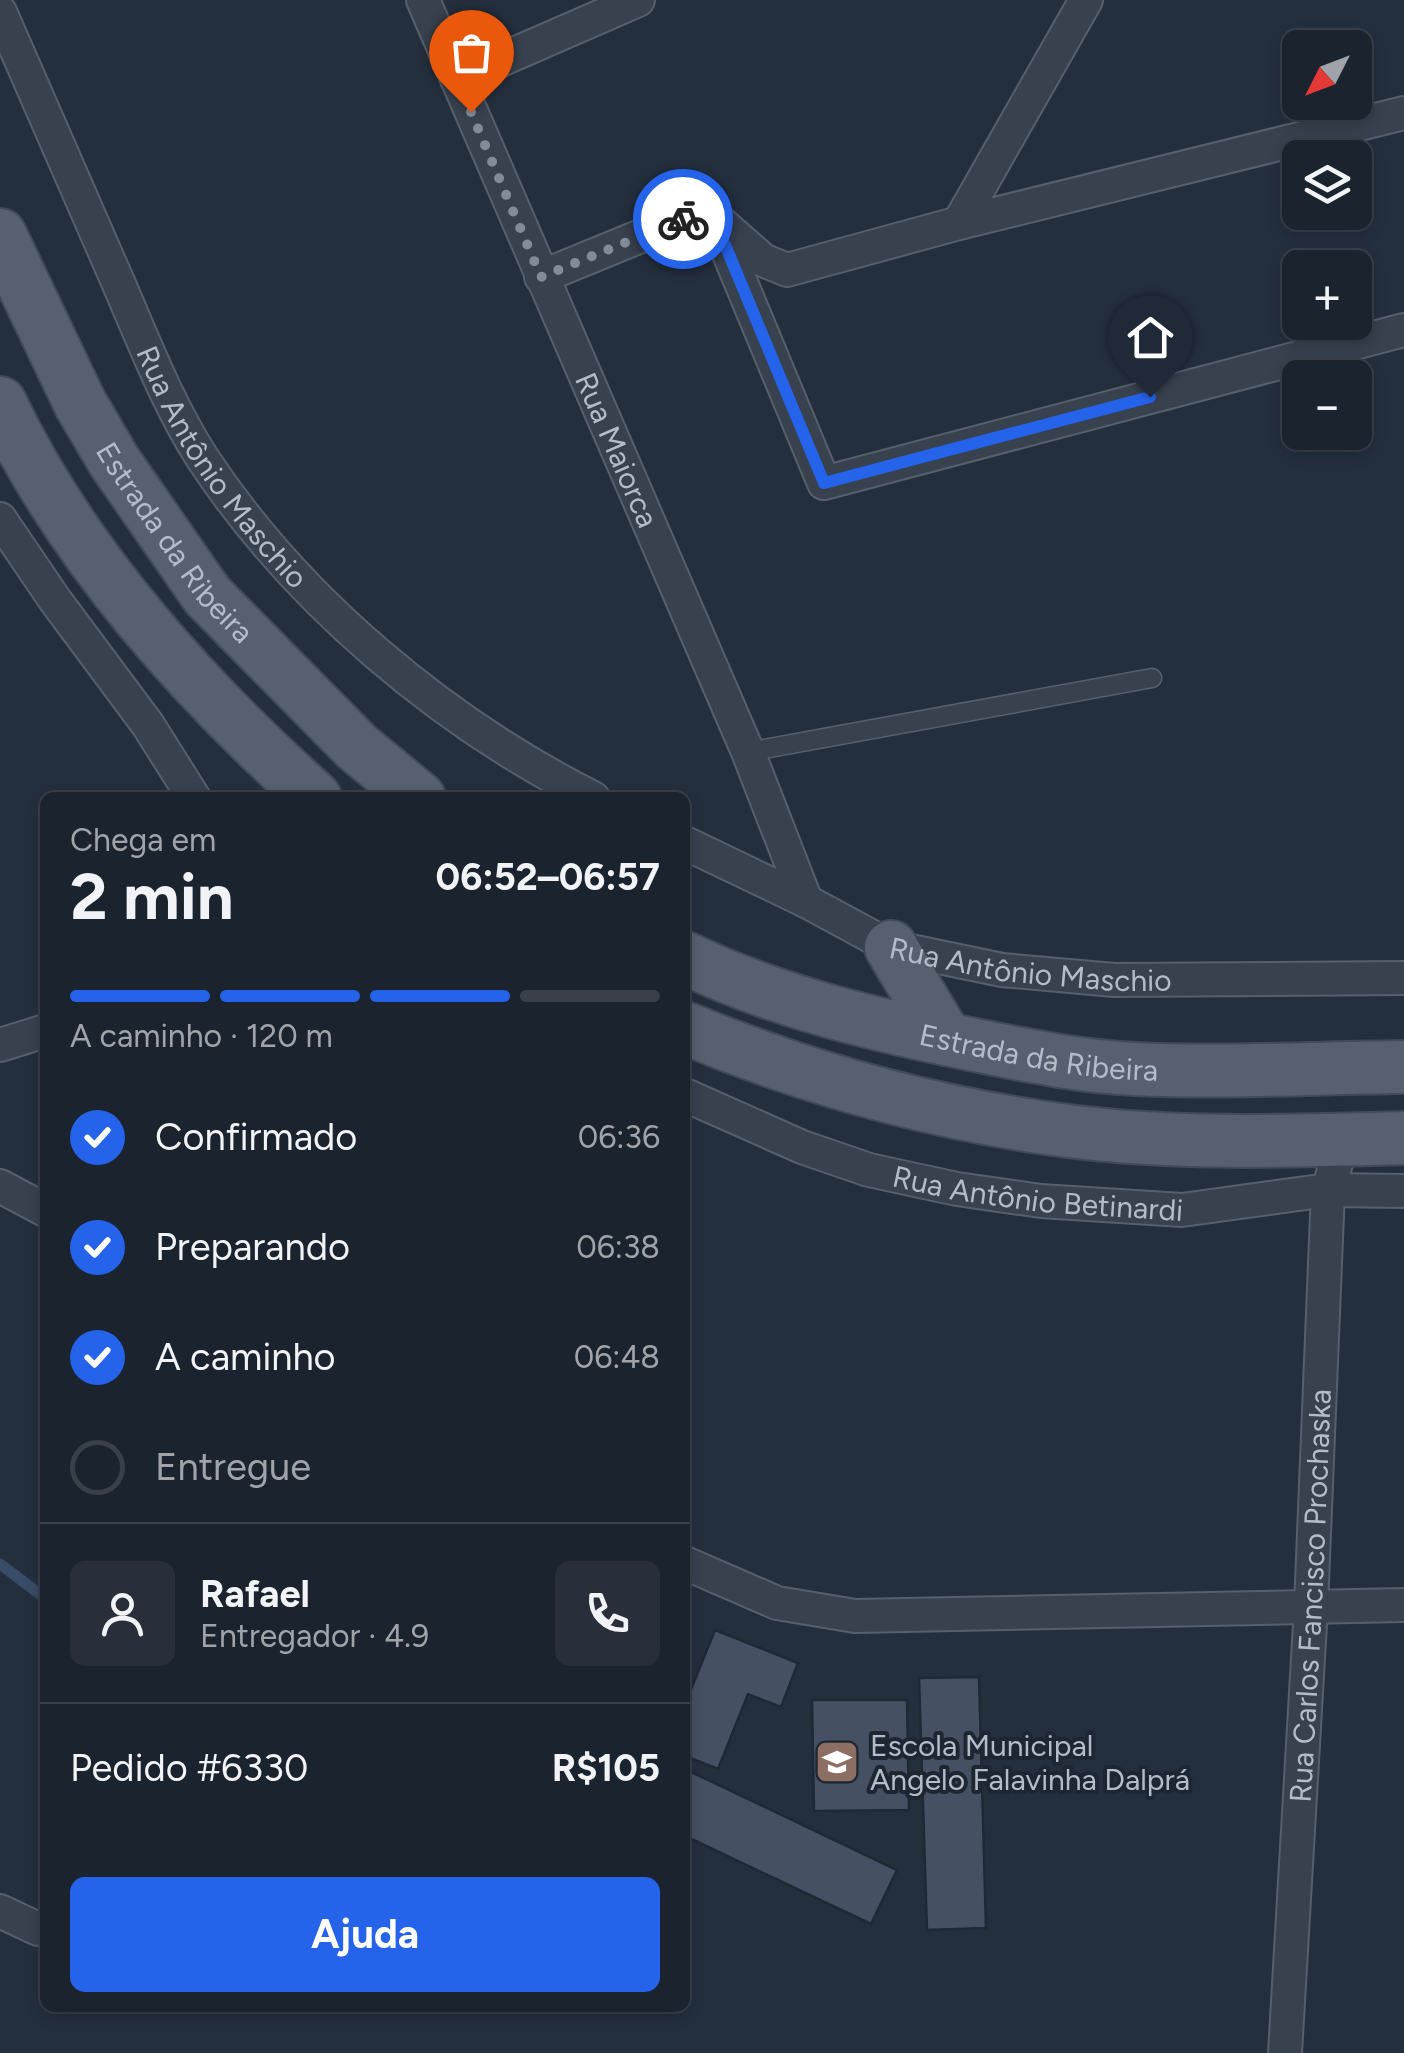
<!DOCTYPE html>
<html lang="pt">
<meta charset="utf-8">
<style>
:root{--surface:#1b232e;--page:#282f3a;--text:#f1f3f6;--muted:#a0a4aa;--line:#39404a;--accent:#2563eb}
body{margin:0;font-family:Figtree,sans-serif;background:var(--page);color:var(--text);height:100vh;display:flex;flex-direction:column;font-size:38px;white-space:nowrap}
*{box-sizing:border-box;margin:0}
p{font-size:32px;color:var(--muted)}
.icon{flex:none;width:55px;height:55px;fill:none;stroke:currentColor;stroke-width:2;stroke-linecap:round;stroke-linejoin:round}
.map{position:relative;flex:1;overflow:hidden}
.sheet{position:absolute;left:40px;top:792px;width:650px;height:1220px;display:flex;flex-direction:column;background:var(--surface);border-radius:15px;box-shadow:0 5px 15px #0003,0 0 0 2px var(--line)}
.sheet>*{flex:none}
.needle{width:65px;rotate:228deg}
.buttons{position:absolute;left:1282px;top:30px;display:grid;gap:20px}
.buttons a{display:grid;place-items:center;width:90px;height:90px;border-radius:15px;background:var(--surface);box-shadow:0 5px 15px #0003,0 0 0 2px var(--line);font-size:50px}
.pin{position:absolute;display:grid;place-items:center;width:85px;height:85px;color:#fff;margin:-102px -42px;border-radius:50% 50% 50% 0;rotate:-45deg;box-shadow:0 0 10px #0007}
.pin .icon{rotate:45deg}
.courier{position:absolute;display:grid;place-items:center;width:100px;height:100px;margin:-50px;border:8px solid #2563eb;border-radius:50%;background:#fff;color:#222;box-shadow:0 2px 12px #0007}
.summary em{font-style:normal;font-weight:700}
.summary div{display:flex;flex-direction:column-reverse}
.summary{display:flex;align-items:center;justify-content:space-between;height:170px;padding:0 30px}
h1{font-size:65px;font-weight:700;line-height:75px}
.bar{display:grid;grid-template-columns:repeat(4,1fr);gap:15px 10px;align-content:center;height:120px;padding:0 30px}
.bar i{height:12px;border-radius:8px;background:var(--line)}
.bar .selected{background:var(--accent)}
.bar p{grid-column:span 4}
.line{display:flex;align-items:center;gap:25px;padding:0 30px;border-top:2px solid var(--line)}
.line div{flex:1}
.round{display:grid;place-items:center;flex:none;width:105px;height:105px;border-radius:15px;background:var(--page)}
ol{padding:0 30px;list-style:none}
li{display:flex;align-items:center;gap:30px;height:110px}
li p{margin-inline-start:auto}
li .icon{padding:10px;border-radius:50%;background:var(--accent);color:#fff;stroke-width:4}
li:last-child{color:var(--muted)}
li i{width:55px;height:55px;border:5px solid var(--line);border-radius:50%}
.primary-button{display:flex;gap:20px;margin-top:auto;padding:20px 30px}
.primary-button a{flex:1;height:115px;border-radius:15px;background:var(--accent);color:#fff;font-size:40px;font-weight:700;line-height:115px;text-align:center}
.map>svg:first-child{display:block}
</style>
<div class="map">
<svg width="1404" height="2053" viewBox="0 0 1404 2053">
<rect width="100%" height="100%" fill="#242f3e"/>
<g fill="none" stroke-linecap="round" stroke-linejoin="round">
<polyline stroke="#394c67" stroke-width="11" points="0,1564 45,1598"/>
</g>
<g fill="#455162" stroke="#1f2835" stroke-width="2.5">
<polygon points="715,1630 798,1663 781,1707 748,1694 718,1769 685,1756 685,1704"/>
<polygon points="979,1677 986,1928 927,1930 919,1678"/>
<polygon points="812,1700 907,1700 909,1810 814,1811"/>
<polygon points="685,1769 897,1870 871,1924 685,1836"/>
</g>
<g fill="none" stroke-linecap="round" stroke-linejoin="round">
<defs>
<polyline id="lane" points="748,752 1152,678"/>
<g id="street">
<path id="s1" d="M423,0L748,752L806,901"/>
<path id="s2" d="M0,12C39,102 79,192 118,282C144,342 168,405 203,459C297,601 442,722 593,798"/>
<polyline points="457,79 638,0"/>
<polyline points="959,223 1086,0"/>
<polyline points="717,225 824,483 1404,330"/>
<polyline points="541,277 697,213 713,216 763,260 787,270 959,223 1404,113"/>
<polyline points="0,519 55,600 148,725 194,798"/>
<path id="s3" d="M685,843L806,901L891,947L1002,970L1114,980L1404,978"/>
<polyline points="0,1045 45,1031"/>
<path id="s4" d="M685,1095L802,1147L869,1170L957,1189L1041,1201L1182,1210L1328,1190L1404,1191"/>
<polyline points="0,1186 45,1210"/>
<polyline points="685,1563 777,1603 855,1616 1404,1605"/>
<polyline points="0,1911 38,1929"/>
<path id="s5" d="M1285,2053L1311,1607L1328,1190L1343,1140"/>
</g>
<g id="primary">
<path id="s6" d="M0,235L80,403L114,461L207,595L357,747L419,798"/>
<path d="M0,403C72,555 191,687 315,798"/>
<polyline points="891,947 946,1039"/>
<path id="s7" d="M685,958C778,1003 884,1027 985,1047C1035,1057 1085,1067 1136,1069C1225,1073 1315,1068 1404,1067"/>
<path d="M685,1028C808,1079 935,1114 1068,1131C1178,1145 1293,1141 1404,1138"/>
</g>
</defs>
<use href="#lane" stroke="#565f6c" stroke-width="21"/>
<use href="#street" stroke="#565f6c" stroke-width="36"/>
<use href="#primary" stroke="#414a57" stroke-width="56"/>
<use href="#lane" stroke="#38414e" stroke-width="18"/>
<use href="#street" stroke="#38414e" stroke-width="32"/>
<use href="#primary" stroke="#56606e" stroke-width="52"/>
</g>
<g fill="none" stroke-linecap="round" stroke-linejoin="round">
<polyline stroke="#828b98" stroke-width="10" stroke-dasharray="0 18" points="471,112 541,277 683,219"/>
<polyline stroke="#2563eb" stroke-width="12" points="683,219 697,213 713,216 824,483 1150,397"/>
</g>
<defs>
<symbol id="school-square" viewBox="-11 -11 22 22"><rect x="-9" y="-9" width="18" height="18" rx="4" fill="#8d6e63" stroke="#1d2633"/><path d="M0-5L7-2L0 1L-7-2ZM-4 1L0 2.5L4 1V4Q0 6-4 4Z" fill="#fff"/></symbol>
</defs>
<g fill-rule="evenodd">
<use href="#school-square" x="812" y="1737" width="50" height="50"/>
</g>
<g text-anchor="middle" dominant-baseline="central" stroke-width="8" stroke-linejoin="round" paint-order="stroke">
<g font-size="30" fill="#b4bcc9" stroke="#1d2633">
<text stroke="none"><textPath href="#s1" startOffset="490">Rua Maiorca</textPath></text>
<text stroke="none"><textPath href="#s2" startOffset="508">Rua Antônio Maschio</textPath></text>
<text stroke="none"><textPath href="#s6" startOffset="355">Estrada da Ribeira</textPath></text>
<text stroke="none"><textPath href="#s3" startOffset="372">Rua Antônio Maschio</textPath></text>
<text stroke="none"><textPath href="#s7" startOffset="368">Estrada da Ribeira</textPath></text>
<text stroke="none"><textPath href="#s4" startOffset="370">Rua Antônio Betinardi</textPath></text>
<text stroke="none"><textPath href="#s5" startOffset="458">Rua Carlos Fancisco Prochaska</textPath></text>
</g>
<g font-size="30" fill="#b4bcc9" stroke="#1d2633" text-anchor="start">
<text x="870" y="1745">Escola Municipal<tspan x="870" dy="34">Angelo Falavinha Dalprá</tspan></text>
</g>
</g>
</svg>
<div class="buttons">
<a><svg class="needle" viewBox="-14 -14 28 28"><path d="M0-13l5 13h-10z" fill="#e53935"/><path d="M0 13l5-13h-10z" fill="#a0a4aa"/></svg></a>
<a><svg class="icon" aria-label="layers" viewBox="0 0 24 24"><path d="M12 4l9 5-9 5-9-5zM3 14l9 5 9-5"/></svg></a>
<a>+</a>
<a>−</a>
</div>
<div class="pin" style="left:471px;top:112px;background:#ea580c"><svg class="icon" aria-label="bag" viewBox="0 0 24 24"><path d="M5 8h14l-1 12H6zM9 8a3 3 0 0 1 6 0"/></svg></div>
<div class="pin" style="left:1150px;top:397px;background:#1f2937"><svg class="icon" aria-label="home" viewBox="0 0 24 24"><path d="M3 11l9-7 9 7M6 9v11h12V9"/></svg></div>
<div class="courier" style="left:683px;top:219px"><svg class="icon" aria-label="bike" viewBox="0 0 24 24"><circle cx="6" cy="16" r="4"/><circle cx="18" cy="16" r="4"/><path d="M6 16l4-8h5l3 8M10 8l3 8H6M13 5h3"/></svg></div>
<section class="sheet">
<div class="summary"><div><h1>2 min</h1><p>Chega em</p></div><em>06:52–06:57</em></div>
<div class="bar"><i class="selected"></i><i class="selected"></i><i class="selected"></i><i></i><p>A caminho · 120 m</p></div>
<ol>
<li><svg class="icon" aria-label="check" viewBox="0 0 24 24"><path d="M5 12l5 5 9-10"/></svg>Confirmado<p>06:36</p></li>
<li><svg class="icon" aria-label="check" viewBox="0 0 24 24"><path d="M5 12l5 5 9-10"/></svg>Preparando<p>06:38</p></li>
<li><svg class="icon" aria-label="check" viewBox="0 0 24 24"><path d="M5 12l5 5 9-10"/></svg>A caminho<p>06:48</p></li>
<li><i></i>Entregue</li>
</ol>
<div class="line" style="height:180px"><a class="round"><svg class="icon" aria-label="person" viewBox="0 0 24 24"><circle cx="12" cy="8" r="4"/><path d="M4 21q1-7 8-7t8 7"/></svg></a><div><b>Rafael</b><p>Entregador · 4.9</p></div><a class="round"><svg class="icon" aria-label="phone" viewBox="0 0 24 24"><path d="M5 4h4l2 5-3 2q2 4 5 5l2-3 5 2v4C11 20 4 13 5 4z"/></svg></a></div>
<div class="line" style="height:130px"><div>Pedido #6330</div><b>R$105</b></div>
<div class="primary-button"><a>Ajuda</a></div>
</section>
</div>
